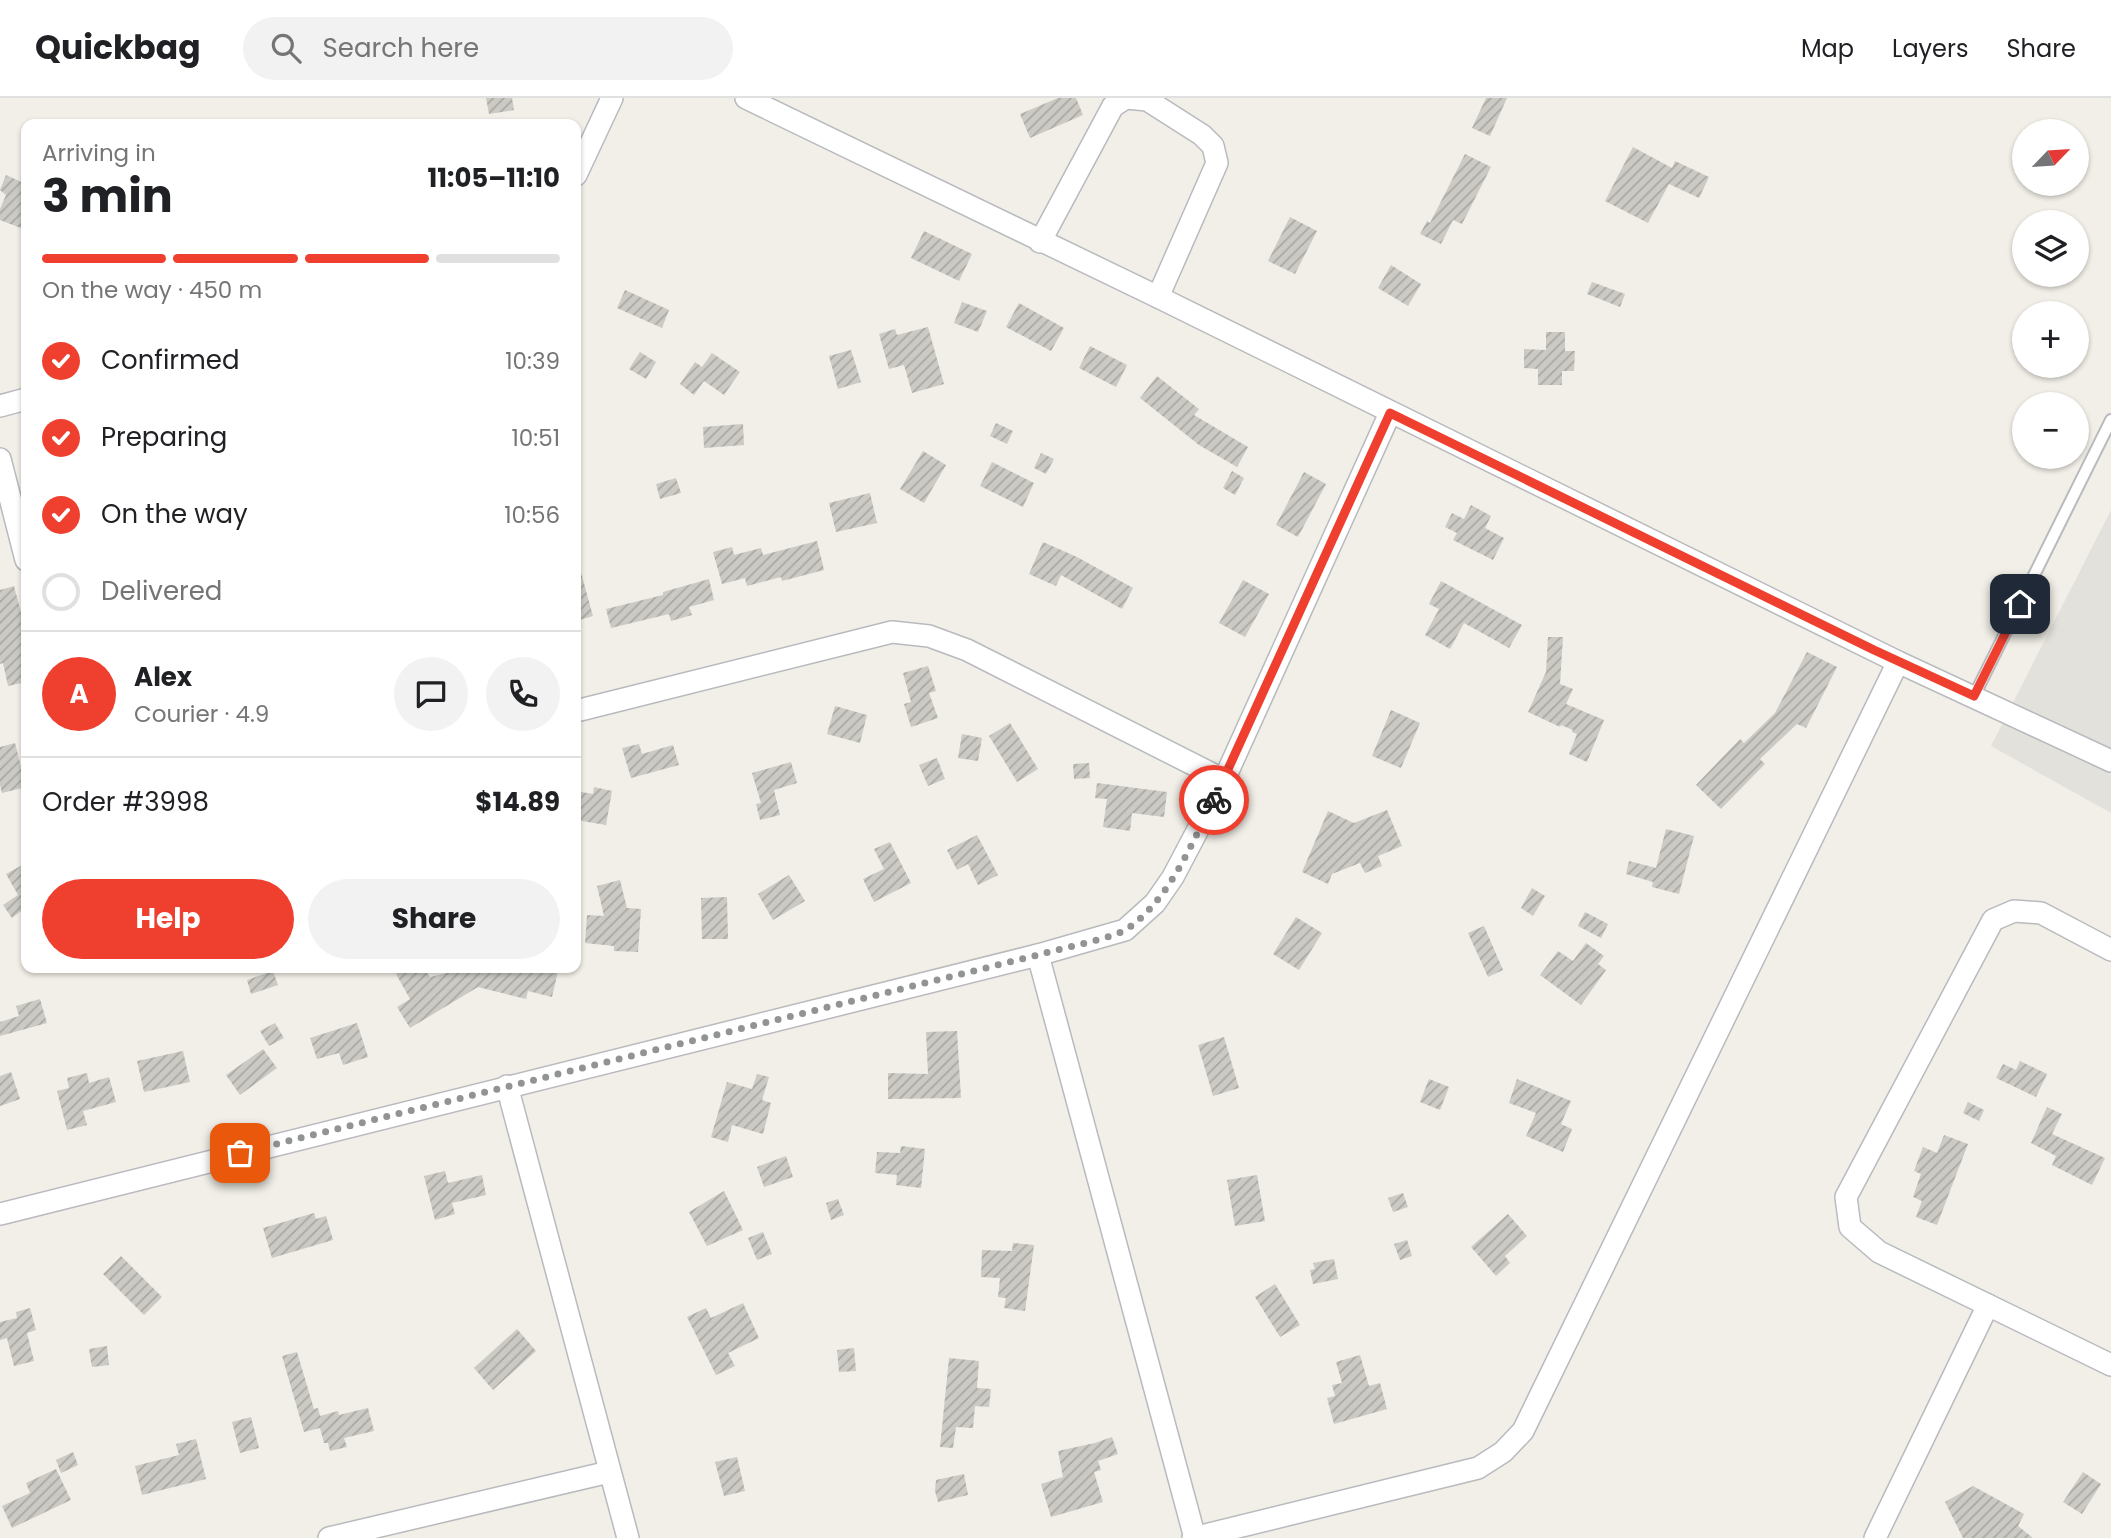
<!DOCTYPE html>
<meta charset="utf-8">
<style>
:root{--surface:#fff;--page:#f2f2f2;--text:#202124;--muted:#757577;--line:#e0e0e0;--accent:#ef402f}
body{margin:0;font-family:Poppins,sans-serif;background:var(--page);color:var(--text);height:100vh;display:flex;flex-direction:column;font-size:26px;white-space:nowrap}
*{box-sizing:border-box;margin:0}
p{font-size:23px;color:var(--muted)}
.icon{flex:none;width:38px;height:38px;fill:none;stroke:currentColor;stroke-width:2;stroke-linecap:round;stroke-linejoin:round}
.map{position:relative;flex:1;overflow:hidden}
.side{position:absolute;left:21px;top:21px;width:560px;height:854px;display:flex;flex-direction:column;background:var(--surface);border-radius:14px;box-shadow:0 2px 5px #0004}
.side>*{flex:none}
.needle{width:46px;rotate:65deg}
.controls{position:absolute;left:2012px;top:21px;display:grid;gap:14px}
.controls a{display:grid;place-items:center;width:77px;height:77px;border-radius:50%;background:var(--surface);box-shadow:0 2px 5px #0004;font-size:35px}
.pin{position:absolute;display:grid;place-items:center;width:60px;height:60px;color:#fff;margin:-30px;border-radius:14px;box-shadow:0 4px 10px #0006}
.courier{position:absolute;display:grid;place-items:center;width:70px;height:70px;margin:-35px;border:5px solid #ef402f;border-radius:50%;background:#fff;color:#222;box-shadow:0 2px 9px #0007}
.overview em{font-style:normal;font-weight:700}
.overview div{display:flex;flex-direction:column-reverse}
.overview{display:flex;align-items:center;justify-content:space-between;height:119px;padding:0 21px}
h1{font-size:46px;font-weight:700;line-height:52px}
.bar{display:grid;grid-template-columns:repeat(4,1fr);gap:10px 7px;align-content:center;height:84px;padding:0 21px}
.bar i{height:9px;border-radius:5px;background:var(--line)}
.bar .active{background:var(--accent)}
.bar p{grid-column:span 4}
.line{display:flex;align-items:center;gap:18px;padding:0 21px;border-top:2px solid var(--line)}
.line div{flex:1}
.round{display:grid;place-items:center;flex:none;width:74px;height:74px;border-radius:37px;background:var(--page)}
ol{padding:0 21px;list-style:none}
li{display:flex;align-items:center;gap:21px;height:77px}
li p{margin-inline-start:auto}
li .icon{padding:7px;border-radius:50%;background:var(--accent);color:#fff;stroke-width:4}
li:last-child{color:var(--muted)}
li i{width:38px;height:38px;border:4px solid var(--line);border-radius:50%}
.cta{display:flex;gap:14px;margin-top:auto;padding:14px 21px}
.cta a{flex:1;height:80px;border-radius:42px;background:var(--accent);color:#fff;font-size:28px;font-weight:700;line-height:80px;text-align:center}
.cta a+a{background:var(--page);color:var(--text)}
header{display:flex;align-items:center;gap:42px;box-sizing:border-box;height:98px;padding:0 35px;background:var(--surface);border-bottom:2px solid var(--line)}
header strong{font-size:33px}
nav{display:flex;gap:38px;margin-inline-start:auto;font-size:24px}
.search{width:490px;height:63px;background:var(--page);display:flex;align-items:center;gap:18px;box-sizing:border-box;padding:0 24px;border-radius:38px;color:var(--muted);font-size:26px}
.map>svg:first-child{display:block}
</style>
<header>
<strong>Quickbag</strong>
<div class="search"><svg class="icon" aria-label="search" viewBox="0 0 24 24"><circle cx="10" cy="10" r="6"/><path d="M15 15l6 6"/></svg>Search here</div>
<nav><a>Map</a><a>Layers</a><a>Share</a></nav>
</header>
<div class="map">
<svg width="2111" height="1440" viewBox="0 0 2111 1440">
<defs>
<pattern id="building-hatch" width="6" height="6" patternUnits="userSpaceOnUse" patternTransform="scale(1.75)"><rect width="6" height="6" fill="#cccac4"/><path d="M-1 1l2-2M0 6l6-6M5 7l2-2" fill="none" stroke="#a9a8a3"/></pattern>
</defs>
<rect width="100%" height="100%" fill="#f1efe7"/>
<polygon fill="#e3e1dc" points="2111,412 2111,715 1991,648"/>
<g fill="url(#building-hatch)">
<polygon points="486,0 512,0 514,12 489,16"/>
<polygon points="1058,0 1076,0 1083,17 1030,40 1020,16"/>
<polygon points="1486,0 1507,0 1490,38 1472,30"/>
<polygon points="1633,49 1672,70 1675,63 1709,79 1699,100 1669,86 1648,125 1605,103"/>
<polygon points="1465,56 1491,69 1462,126 1453,122 1441,146 1420,136 1427,123 1430,125"/>
<polygon points="6,77 26,86 26,132 0,122 0,111 6,97 0,92"/>
<polygon points="1290,119 1317,133 1295,176 1268,163"/>
<polygon points="924,133 972,156 959,183 911,160"/>
<polygon points="1391,167 1421,186 1408,208 1378,190"/>
<polygon points="1592,184 1625,196 1620,209 1587,196"/>
<polygon points="625,192 669,212 662,230 617,210"/>
<polygon points="962,204 987,213 978,234 954,225"/>
<polygon points="1019,205 1064,230 1051,253 1006,229"/>
<polygon points="928,229 944,286 912,295 904,267 889,271 879,236 895,231 897,237"/>
<polygon points="1546,234 1565,234 1565,253 1575,253 1574,273 1562,273 1562,287 1538,287 1538,271 1524,270 1524,251 1546,252"/>
<polygon points="1090,248 1127,267 1116,289 1079,270"/>
<polygon points="851,252 861,284 838,291 829,258"/>
<polygon points="640,254 656,264 646,281 629,271"/>
<polygon points="712,255 740,274 724,297 704,283 694,297 680,286 695,264 702,269"/>
<polygon points="1157,278 1199,311 1194,317 1248,349 1237,369 1199,347 1140,300"/>
<polygon points="996,325 1013,333 1007,346 990,338"/>
<polygon points="743,326 744,347 704,350 703,329"/>
<polygon points="923,353 946,367 924,405 900,391"/>
<polygon points="1041,355 1054,361 1046,376 1034,370"/>
<polygon points="992,364 1034,385 1023,409 980,388"/>
<polygon points="1232,373 1244,380 1235,397 1223,390"/>
<polygon points="1304,374 1326,386 1298,439 1276,427"/>
<polygon points="676,380 681,395 660,401 656,386"/>
<polygon points="870,395 877,425 836,434 829,405"/>
<polygon points="1471,407 1491,418 1485,430 1504,440 1493,462 1453,442 1457,435 1445,429 1452,415 1464,421"/>
<polygon points="817,443 824,472 782,483 781,479 747,488 745,480 722,486 713,454 732,449 734,457 761,450 763,457"/>
<polygon points="1043,444 1077,459 1133,490 1122,511 1061,477 1056,488 1029,476"/>
<polygon points="576,471 580,471 593,518 576,523"/>
<polygon points="709,481 714,502 689,509 692,517 671,523 669,516 611,530 606,511 663,497 663,494"/>
<polygon points="1243,482 1269,496 1245,539 1219,525"/>
<polygon points="1441,483 1522,527 1509,550 1464,525 1450,551 1425,537 1439,511 1429,506"/>
<polygon points="14,488 26,533 26,584 8,588 3,565 0,566 0,492"/>
<polygon points="1548,539 1563,539 1560,586 1573,591 1566,606 1604,622 1587,664 1569,656 1577,636 1572,634 1573,632 1561,627 1560,629 1528,614 1546,574"/>
<polygon points="1807,554 1837,569 1806,630 1797,626 1760,661 1765,666 1721,711 1696,687 1740,641 1744,645 1775,615"/>
<polygon points="928,568 936,593 929,595 938,620 911,629 904,606 911,604 903,575"/>
<polygon points="835,608 867,617 860,645 827,636"/>
<polygon points="1391,612 1420,625 1401,670 1372,658"/>
<polygon points="1010,625 1038,671 1017,684 989,638"/>
<polygon points="962,636 982,640 978,663 958,660"/>
<polygon points="15,645 26,689 2,695 0,687 0,649"/>
<polygon points="639,646 642,656 673,647 679,667 631,680 622,650"/>
<polygon points="937,660 945,681 928,688 919,667"/>
<polygon points="791,664 797,685 774,692 780,717 760,722 756,706 761,705 752,675"/>
<polygon points="1089,665 1090,680 1074,681 1073,666"/>
<polygon points="1097,685 1167,694 1164,719 1132,715 1130,733 1103,729 1107,701 1095,700"/>
<polygon points="594,689 612,693 606,727 576,722 576,693 593,696"/>
<polygon points="1387,712 1402,748 1378,758 1382,768 1365,775 1360,765 1332,776 1328,786 1302,774 1328,713 1354,725"/>
<polygon points="1666,731 1694,738 1679,796 1652,789 1653,784 1626,776 1629,763 1656,770"/>
<polygon points="977,737 998,777 978,787 968,766 957,772 947,752"/>
<polygon points="890,744 911,785 874,804 863,781 884,771 874,751"/>
<polygon points="26,765 26,813 25,810 12,820 3,807 18,797 6,776"/>
<polygon points="789,777 805,803 773,822 758,796"/>
<polygon points="620,782 627,810 641,811 638,854 614,853 614,848 585,845 587,817 604,818 597,788"/>
<polygon points="1532,790 1545,798 1533,818 1521,810"/>
<polygon points="727,799 728,841 702,841 701,800"/>
<polygon points="1585,814 1608,826 1601,840 1578,828"/>
<polygon points="1296,819 1322,835 1299,872 1273,856"/>
<polygon points="1484,828 1503,872 1488,879 1468,835"/>
<polygon points="1586,845 1604,858 1598,866 1606,872 1581,907 1540,877 1558,853 1573,863"/>
<polygon points="406,870 424,870 430,879 468,870 543,870 558,873 552,899 528,893 526,901 478,889 410,930 397,909 410,901 396,876"/>
<polygon points="273,873 278,887 251,896 247,882"/>
<polygon points="40,901 47,925 0,938 0,924 19,918 16,908"/>
<polygon points="275,925 284,940 269,948 260,933"/>
<polygon points="357,925 368,959 343,967 339,955 317,961 310,940"/>
<polygon points="957,933 961,1000 888,1001 888,975 928,976 926,934"/>
<polygon points="1224,939 1239,990 1213,998 1198,947"/>
<polygon points="263,951 277,970 240,997 226,977"/>
<polygon points="183,953 190,984 144,994 137,963"/>
<polygon points="2020,963 2047,976 2036,999 1996,980 2003,966 2016,972"/>
<polygon points="11,974 20,1001 0,1008 0,978"/>
<polygon points="87,975 89,985 109,979 116,1004 83,1013 87,1027 67,1032 57,993 69,990 67,980"/>
<polygon points="757,976 769,979 762,1002 771,1005 763,1036 732,1027 728,1044 711,1039 727,984 752,991"/>
<polygon points="1429,981 1449,989 1440,1012 1420,1004"/>
<polygon points="1517,981 1571,1003 1561,1026 1572,1031 1563,1054 1526,1038 1536,1015 1509,1005"/>
<polygon points="1968,1004 1984,1012 1979,1023 1963,1015"/>
<polygon points="2047,1009 2062,1016 2052,1036 2105,1060 2092,1087 2052,1067 2056,1058 2031,1045"/>
<polygon points="1944,1037 1968,1046 1937,1127 1916,1119 1922,1103 1913,1099 1921,1076 1914,1073 1923,1049 1937,1055"/>
<polygon points="901,1048 925,1051 921,1090 896,1087 897,1077 875,1075 877,1054 900,1055"/>
<polygon points="786,1058 793,1079 764,1089 757,1069"/>
<polygon points="445,1073 448,1085 482,1077 486,1097 452,1105 455,1116 435,1122 424,1078"/>
<polygon points="1257,1077 1265,1123 1235,1128 1227,1082"/>
<polygon points="724,1093 743,1132 707,1148 689,1114"/>
<polygon points="1403,1095 1408,1109 1393,1114 1388,1100"/>
<polygon points="838,1101 844,1117 831,1122 826,1105"/>
<polygon points="314,1115 316,1121 326,1118 333,1142 272,1160 263,1130"/>
<polygon points="1508,1116 1527,1138 1505,1158 1510,1165 1496,1178 1471,1149"/>
<polygon points="763,1134 772,1156 757,1162 748,1140"/>
<polygon points="1407,1142 1412,1158 1400,1162 1394,1146"/>
<polygon points="1013,1145 1034,1147 1025,1213 1004,1210 1006,1200 998,1199 1000,1180 981,1179 982,1152 1012,1153"/>
<polygon points="121,1158 162,1199 144,1217 103,1176"/>
<polygon points="1334,1161 1338,1181 1313,1186 1310,1172 1315,1171 1313,1165"/>
<polygon points="1275,1186 1300,1227 1280,1239 1255,1199"/>
<polygon points="743,1205 759,1240 728,1255 735,1268 716,1277 687,1219 706,1210 711,1220"/>
<polygon points="30,1210 36,1232 27,1235 34,1263 14,1268 7,1240 0,1242 0,1224 17,1220 16,1214"/>
<polygon points="517,1231 536,1253 493,1292 474,1270"/>
<polygon points="107,1248 109,1267 92,1269 89,1251"/>
<polygon points="854,1250 856,1273 839,1274 837,1252"/>
<polygon points="297,1254 314,1311 318,1310 320,1318 338,1313 339,1317 368,1310 374,1333 344,1340 347,1349 330,1353 328,1345 324,1345 320,1330 304,1334 282,1258"/>
<polygon points="1360,1257 1369,1288 1380,1285 1387,1311 1334,1326 1327,1300 1335,1298 1332,1287 1342,1285 1336,1264"/>
<polygon points="949,1260 979,1263 977,1290 991,1291 989,1309 975,1308 973,1330 956,1329 953,1350 940,1349"/>
<polygon points="251,1319 259,1350 240,1355 232,1324"/>
<polygon points="1112,1339 1118,1356 1098,1363 1101,1372 1094,1374 1103,1404 1051,1419 1041,1386 1063,1379 1058,1353 1095,1345"/>
<polygon points="196,1341 206,1381 142,1397 135,1368 179,1357 176,1346"/>
<polygon points="73,1354 78,1367 61,1375 56,1362"/>
<polygon points="737,1359 745,1393 724,1398 715,1364"/>
<polygon points="56,1371 71,1402 12,1430 2,1408 30,1395 26,1385"/>
<polygon points="2083,1374 2101,1386 2082,1416 2063,1404"/>
<polygon points="964,1376 968,1397 938,1404 935,1393 936,1382"/>
<polygon points="1973,1388 2024,1416 2018,1428 2033,1440 1963,1440 1945,1404"/>
</g>
<g fill="none" stroke-linecap="round" stroke-linejoin="round">
<defs>
<polyline id="service" points="1974,598 2111,322"/>
<g id="minor">
<polyline points="746,0 1158,199 1898,564 2111,663"/>
<polyline points="1127,0 1147,2 1202,37 1213,48 1217,65 1158,199"/>
<polyline points="576,77 612,0"/>
<polyline points="1040,144 1113,8 1126,0"/>
<polyline points="0,308 26,301"/>
<polyline points="0,361 26,462"/>
<polyline points="576,613 892,534 929,538 967,552 1224,682"/>
<polyline points="2111,852 2041,815 2014,813 1993,822 1846,1099 1850,1129 1879,1154 2111,1267"/>
<polyline points="1038,857 1195,1440"/>
<polyline points="507,988 628,1440"/>
<polyline points="0,1116 1038,857 1125,832 1155,805 1173,779 1224,682 1390,315"/>
<polyline points="329,1440 609,1374"/>
<polyline points="1193,1440 1478,1370 1503,1354 1523,1333 1898,564"/>
<polyline points="1875,1440 1988,1207"/>
</g>
</defs>
<use href="#service" stroke="#b8babe" stroke-width="14"/>
<use href="#minor" stroke="#b8babe" stroke-width="24"/>
<use href="#service" stroke="#fff" stroke-width="10"/>
<use href="#minor" stroke="#fff" stroke-width="21"/>
</g>
<g fill="none" stroke-linecap="round" stroke-linejoin="round">
<path stroke="#929494" stroke-width="7" stroke-dasharray="0 12.6" d="M240,1055L1038,857C1057,851 1114,840 1127,831C1170,801 1191,746 1214,702"/>
<polyline stroke="#ef402f" stroke-width="9" points="1214,702 1390,315 1874,552 1974,598 2020,506"/>
</g>
</svg>
<div class="controls">
<a><svg class="needle" viewBox="-14 -14 28 28"><path d="M0-13l5 13h-10z" fill="#e53935"/><path d="M0 13l5-13h-10z" fill="#757577"/></svg></a>
<a><svg class="icon" aria-label="layers" viewBox="0 0 24 24"><path d="M12 4l9 5-9 5-9-5zM3 14l9 5 9-5"/></svg></a>
<a>+</a>
<a>−</a>
</div>
<div class="pin" style="left:240px;top:1055px;background:#ea580c"><svg class="icon" aria-label="bag" viewBox="0 0 24 24"><path d="M5 8h14l-1 12H6zM9 8a3 3 0 0 1 6 0"/></svg></div>
<div class="pin" style="left:2020px;top:506px;background:#1f2937"><svg class="icon" aria-label="home" viewBox="0 0 24 24"><path d="M3 11l9-7 9 7M6 9v11h12V9"/></svg></div>
<div class="courier" style="left:1214px;top:702px"><svg class="icon" aria-label="bike" viewBox="0 0 24 24"><circle cx="6" cy="16" r="4"/><circle cx="18" cy="16" r="4"/><path d="M6 16l4-8h5l3 8M10 8l3 8H6M13 5h3"/></svg></div>
<section class="side">
<div class="overview"><div><h1>3 min</h1><p>Arriving in</p></div><em>11:05–11:10</em></div>
<div class="bar"><i class="active"></i><i class="active"></i><i class="active"></i><i></i><p>On the way · 450 m</p></div>
<ol>
<li><svg class="icon" aria-label="check" viewBox="0 0 24 24"><path d="M5 12l5 5 9-10"/></svg>Confirmed<p>10:39</p></li>
<li><svg class="icon" aria-label="check" viewBox="0 0 24 24"><path d="M5 12l5 5 9-10"/></svg>Preparing<p>10:51</p></li>
<li><svg class="icon" aria-label="check" viewBox="0 0 24 24"><path d="M5 12l5 5 9-10"/></svg>On the way<p>10:56</p></li>
<li><i></i>Delivered</li>
</ol>
<div class="line" style="height:126px"><b class="round" style="background:var(--accent);color:#fff">A</b><div><b>Alex</b><p>Courier · 4.9</p></div><a class="round"><svg class="icon" aria-label="chat" viewBox="0 0 24 24"><path d="M4 5h16v11H9l-5 4z"/></svg></a><a class="round"><svg class="icon" aria-label="phone" viewBox="0 0 24 24"><path d="M5 4h4l2 5-3 2q2 4 5 5l2-3 5 2v4C11 20 4 13 5 4z"/></svg></a></div>
<div class="line" style="height:91px"><div>Order #3998</div><b>$14.89</b></div>
<div class="cta"><a>Help</a><a>Share</a></div>
</section>
</div>
